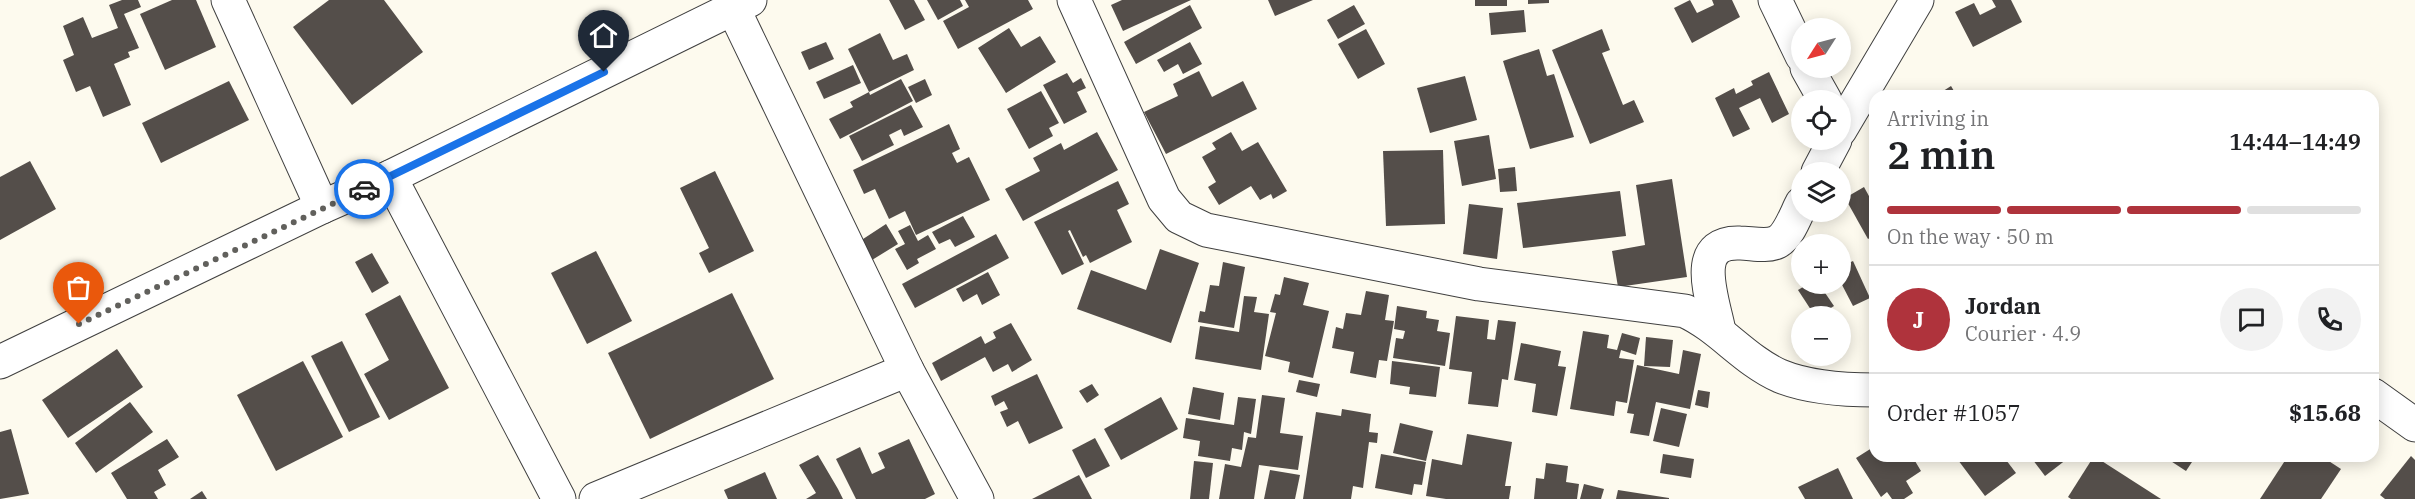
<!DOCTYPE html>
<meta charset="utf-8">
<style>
:root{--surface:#fff;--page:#f2f2f2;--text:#202124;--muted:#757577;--line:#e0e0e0;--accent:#af333c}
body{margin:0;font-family:"IBM Plex Serif",serif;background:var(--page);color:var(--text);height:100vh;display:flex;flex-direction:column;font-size:22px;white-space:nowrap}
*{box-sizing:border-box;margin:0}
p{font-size:20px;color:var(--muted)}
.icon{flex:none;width:33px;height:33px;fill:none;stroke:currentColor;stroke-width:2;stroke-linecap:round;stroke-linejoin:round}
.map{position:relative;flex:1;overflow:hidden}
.panel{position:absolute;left:1869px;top:90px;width:510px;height:372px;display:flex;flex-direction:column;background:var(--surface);border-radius:18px;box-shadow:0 3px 15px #0003}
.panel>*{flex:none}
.needle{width:39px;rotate:234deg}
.fabs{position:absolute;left:1791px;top:18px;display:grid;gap:12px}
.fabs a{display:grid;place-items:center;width:60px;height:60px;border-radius:50%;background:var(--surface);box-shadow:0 3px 15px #0003;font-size:30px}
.pin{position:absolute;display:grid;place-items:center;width:51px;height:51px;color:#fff;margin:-62px -26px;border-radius:50% 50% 50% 0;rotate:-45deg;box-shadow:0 0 6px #0007}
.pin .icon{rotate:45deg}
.courier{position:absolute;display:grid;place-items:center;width:60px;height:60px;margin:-30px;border:4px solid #1a73e8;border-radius:50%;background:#fff;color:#222;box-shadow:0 2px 8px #0007}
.headline em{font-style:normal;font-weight:600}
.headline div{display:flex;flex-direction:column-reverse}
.headline{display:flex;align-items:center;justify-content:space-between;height:102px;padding:0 18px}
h1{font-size:39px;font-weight:600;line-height:45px}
.bar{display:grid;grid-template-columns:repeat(4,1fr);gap:9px 6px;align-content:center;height:72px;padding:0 18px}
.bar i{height:8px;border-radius:4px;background:var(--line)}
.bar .selected{background:var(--accent)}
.bar p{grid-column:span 4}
.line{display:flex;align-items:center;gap:15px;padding:0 18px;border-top:2px solid var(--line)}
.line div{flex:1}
.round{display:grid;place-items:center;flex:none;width:63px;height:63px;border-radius:32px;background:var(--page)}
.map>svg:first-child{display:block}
</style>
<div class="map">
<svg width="2415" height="499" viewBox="0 0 2415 499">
<rect width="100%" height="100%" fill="#fdfaee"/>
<g fill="#544e4a">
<polygon points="122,0 138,0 141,7 124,14 139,48 128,52 130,57 114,64 131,105 103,117 90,86 76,92 63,60 74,55 63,26 83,17 92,38 118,28 109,5"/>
<polygon points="172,0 196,0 216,47 165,70 140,14"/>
<polygon points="329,0 384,0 423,52 352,105 293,27"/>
<polygon points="889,0 914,0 925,20 905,30"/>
<polygon points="927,0 960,0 963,6 938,20"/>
<polygon points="965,0 1028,0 1033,9 958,49 943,21 969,7"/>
<polygon points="1122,0 1191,0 1123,31 1111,5"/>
<polygon points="1268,0 1313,0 1275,16"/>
<rect x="1475" y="0" width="32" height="6"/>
<polygon points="1528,0 1549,0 1549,3 1528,4"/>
<polygon points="1690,0 1697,13 1714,5 1712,0 1732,0 1740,17 1692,43 1674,8"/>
<polygon points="1992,0 2011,0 2022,22 1973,47 1955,12 1974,3 1980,15 1996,7"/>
<polygon points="1190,5 1202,28 1136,64 1124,42"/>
<polygon points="1354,5 1365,24 1338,39 1327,20"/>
<polygon points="1524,10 1526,32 1491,35 1489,13"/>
<polygon points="1009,28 1021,47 1040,36 1056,62 1006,93 978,48"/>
<polygon points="1366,29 1385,64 1358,79 1338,44"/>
<polygon points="1602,29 1610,50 1602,53 1623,105 1634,100 1644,122 1590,144 1552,50"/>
<polygon points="880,33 893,60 907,54 914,70 869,92 848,49"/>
<polygon points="826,42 834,59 809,70 801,52"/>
<polygon points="1190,42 1202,64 1183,74 1178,64 1164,72 1157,60"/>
<polygon points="1539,49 1547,76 1554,74 1574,137 1530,149 1503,61"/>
<polygon points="853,65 861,83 824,99 816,82"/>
<polygon points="1199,71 1212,97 1243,81 1257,109 1166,154 1144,112 1178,96 1173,84"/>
<polygon points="1769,72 1789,114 1772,123 1760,98 1739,108 1750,129 1733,137 1715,98 1734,88 1736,94 1753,85 1751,81"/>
<polygon points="1067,73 1073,83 1081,78 1086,88 1077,92 1087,112 1064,124 1043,85"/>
<polygon points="1465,76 1477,120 1430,133 1417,88"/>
<polygon points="901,79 913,101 840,139 829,119 853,107 850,102 869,92 870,95"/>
<polygon points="925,79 932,95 916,103 908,87"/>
<polygon points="229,81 249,120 161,163 142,123"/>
<polygon points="1951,86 1957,96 1942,96 1940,93"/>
<polygon points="1041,91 1059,123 1049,128 1053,136 1029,149 1007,109"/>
<polygon points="911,105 923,127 904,136 901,129 889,135 894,145 862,161 849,136"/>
<polygon points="949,124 960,149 952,153 957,163 969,157 990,200 916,235 905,211 889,219 875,189 864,194 853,170"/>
<polygon points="1097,132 1118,170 1023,221 1005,189 1040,171 1033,158 1061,143 1064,150"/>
<polygon points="1231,132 1242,151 1258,142 1287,191 1273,199 1271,194 1260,200 1251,186 1219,205 1208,187 1216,182 1202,157 1216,149 1212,143"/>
<polygon points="1489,135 1496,179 1462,186 1454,141"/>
<polygon points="1443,150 1445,224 1386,226 1383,151"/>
<polygon points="30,161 56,209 0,240 0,177"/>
<polygon points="1515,167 1517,191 1500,192 1498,169"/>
<polygon points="715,171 754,251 709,273 699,253 709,248 680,188"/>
<polygon points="1672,179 1687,277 1618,287 1612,251 1645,245 1636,185"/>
<polygon points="1118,181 1129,204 1117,210 1132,242 1090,263 1086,255 1083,257 1070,230 1068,231 1084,264 1062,275 1034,222"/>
<polygon points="1864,187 1875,207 1875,235 1868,239 1845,198"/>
<polygon points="1620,191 1626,236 1523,248 1517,203"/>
<polygon points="1469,204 1503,208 1497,259 1463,254"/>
<polygon points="963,216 975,237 955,247 950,239 939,244 932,232"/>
<polygon points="886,224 898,244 872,260 860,241"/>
<polygon points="910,225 918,241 928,235 936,249 917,259 919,263 907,270 895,249 905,244 898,231"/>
<polygon points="996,234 1009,258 915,308 902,284"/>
<polygon points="1160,249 1199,263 1171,343 1077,309 1091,270 1146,290"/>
<polygon points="596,251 632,321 587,344 551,273"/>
<polygon points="372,253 389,283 372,293 355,262"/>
<polygon points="1853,261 1870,298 1853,306 1840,281 1840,267"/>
<polygon points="1223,262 1245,267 1234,328 1198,322 1200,311 1205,312 1210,285 1219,286"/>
<polygon points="988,272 1000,295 982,305 977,294 963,302 956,289"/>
<polygon points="1284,277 1309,283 1303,305 1329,311 1313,378 1288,372 1290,362 1265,356 1276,313 1270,312 1275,294 1280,295"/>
<polygon points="1808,284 1819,284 1834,306 1818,316 1815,316 1798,290"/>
<polygon points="1366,291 1389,295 1385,320 1394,321 1387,361 1379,360 1376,378 1350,373 1354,352 1332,348 1336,327 1343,329 1346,313 1361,315"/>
<polygon points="732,293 774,379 650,439 608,353"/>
<polygon points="400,295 449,388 389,420 364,374 389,360 365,314"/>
<polygon points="1244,296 1257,297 1254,312 1269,314 1261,370 1195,359 1200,326 1239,332"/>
<polygon points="1397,306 1427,311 1426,318 1439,320 1437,331 1450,333 1445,366 1393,358 1396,338 1403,339 1405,331 1394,329"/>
<polygon points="1456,316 1489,320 1487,339 1495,340 1498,320 1516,322 1508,380 1502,379 1498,407 1468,404 1472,372 1449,369"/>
<polygon points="1011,323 1032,360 1012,372 1008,364 993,372 985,357 941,381 932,363 981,336 985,344 996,338 993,332"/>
<polygon points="1583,331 1609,335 1607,348 1617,350 1622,333 1640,338 1636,355 1621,350 1619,358 1634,360 1627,403 1616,401 1614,416 1570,409"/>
<polygon points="1646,337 1673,340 1670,367 1644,366"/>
<polygon points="342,341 380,417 349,432 311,356"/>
<polygon points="1521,343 1561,351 1558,366 1566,367 1557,416 1532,412 1536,384 1514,380"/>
<polygon points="117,349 143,387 68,438 42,400"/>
<polygon points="1683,350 1701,354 1690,409 1656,402 1649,436 1630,433 1634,414 1627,413 1637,365 1679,374"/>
<polygon points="303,361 343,437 276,471 237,395"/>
<polygon points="1392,361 1440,367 1436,397 1409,394 1410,387 1390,384"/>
<polygon points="1037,374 1063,428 1029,444 1018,421 1007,427 1000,412 1008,409 1004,401 995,406 991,396"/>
<polygon points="1299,380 1320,384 1317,397 1296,392"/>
<polygon points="1092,384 1099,395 1087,403 1079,391"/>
<polygon points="1193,387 1224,393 1220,420 1188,414"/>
<polygon points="1698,390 1710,392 1708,408 1695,405"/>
<polygon points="1262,395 1285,398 1280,433 1303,436 1298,470 1259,465 1254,499 1219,499 1225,464 1241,467 1248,437 1256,438"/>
<polygon points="1161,397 1178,429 1121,460 1104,429"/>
<polygon points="1238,397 1256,399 1251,434 1244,432 1242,450 1232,448 1230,461 1198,456 1200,441 1183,438 1186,418 1234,425"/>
<polygon points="130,402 153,432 96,473 75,443"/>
<polygon points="1661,408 1687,414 1679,447 1653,441"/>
<polygon points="1342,409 1371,414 1369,432 1378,433 1377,443 1369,442 1363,488 1353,486 1351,499 1303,499 1316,412 1341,416"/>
<polygon points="1400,423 1433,431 1426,461 1393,453"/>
<polygon points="11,429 29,494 0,499 0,432"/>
<polygon points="1467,434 1512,442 1505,486 1511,486 1509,499 1446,499 1426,496 1432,459 1462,465"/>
<polygon points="1095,438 1110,466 1086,478 1072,450"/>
<polygon points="167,439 179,457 158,470 166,485 154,492 158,499 127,499 111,473"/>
<polygon points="909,439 935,494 925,499 856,499 836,459 860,447 872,474 885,468 878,453"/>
<polygon points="1875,446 1875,456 1912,456 1921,471 1906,481 1913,493 1904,499 1892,499 1887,492 1881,497 1856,458"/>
<polygon points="1381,454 1426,462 1422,485 1414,484 1412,495 1375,488"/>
<polygon points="1663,454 1694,459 1691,478 1660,473"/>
<polygon points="818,455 838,489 843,499 806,499 816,493 799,465"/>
<polygon points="1955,456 2003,456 2016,473 1985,496"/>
<polygon points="2030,456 2071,456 2045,476"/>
<polygon points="2094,456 2161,499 2071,499 2068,497"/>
<polygon points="2163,456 2196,456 2186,471"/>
<polygon points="2288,456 2321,456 2341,469 2321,499 2260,499"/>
<polygon points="2411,456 2415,460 2415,499 2385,499 2380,495"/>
<polygon points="1194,461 1213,463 1209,499 1190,499"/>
<polygon points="1546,463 1568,466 1566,482 1579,484 1577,499 1534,499 1536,478 1544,479"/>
<polygon points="1838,468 1853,499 1805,499 1798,487"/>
<polygon points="1270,470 1300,475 1295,499 1264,499"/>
<polygon points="765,472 777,499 728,499 724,490"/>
<polygon points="1079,475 1092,499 1032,499"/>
<polygon points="1584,484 1604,489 1601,499 1580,499"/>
<polygon points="1618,490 1669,498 1669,499 1616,499"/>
<polygon points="202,491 207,499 190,499"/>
</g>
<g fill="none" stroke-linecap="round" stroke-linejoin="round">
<defs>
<g id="minor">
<polyline points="228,0 322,207"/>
<path d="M1074,0L1164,199L1179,217L1206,230L1479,284L1685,311C1720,327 1744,360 1780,376C1809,388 1844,390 1875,390"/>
<polyline points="1775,0 1802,56"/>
<polyline points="733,8 907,370 977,499"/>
<polyline points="1807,68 1825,100"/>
<polyline points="1840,130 1917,0"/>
<polyline points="1818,172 1835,140"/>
<polyline points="390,177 559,499"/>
<path d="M1719,331C1713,299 1689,241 1740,243C1751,243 1767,247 1777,242C1789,236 1796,214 1802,203"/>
<polyline points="2373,395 2415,425"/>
<polyline points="596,499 907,370"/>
</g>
<polyline id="tertiary" points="0,362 322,207 390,177 750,0"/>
</defs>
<use href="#minor" stroke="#404040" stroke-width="35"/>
<use href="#tertiary" stroke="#404040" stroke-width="35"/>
<use href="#minor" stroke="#fff" stroke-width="33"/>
<use href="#tertiary" stroke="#fff" stroke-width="33"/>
</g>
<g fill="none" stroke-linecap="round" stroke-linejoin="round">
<polyline stroke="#61605c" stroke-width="6" stroke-dasharray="0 10.8" points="79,324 364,189"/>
<polyline stroke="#1a73e8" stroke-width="8" points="364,189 604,72"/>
</g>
</svg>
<div class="fabs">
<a><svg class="needle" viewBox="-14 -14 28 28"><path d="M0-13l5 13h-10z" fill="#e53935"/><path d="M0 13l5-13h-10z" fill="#757577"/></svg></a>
<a><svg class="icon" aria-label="locate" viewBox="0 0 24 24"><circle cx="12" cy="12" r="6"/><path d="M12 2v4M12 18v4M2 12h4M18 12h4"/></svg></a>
<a><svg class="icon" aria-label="layers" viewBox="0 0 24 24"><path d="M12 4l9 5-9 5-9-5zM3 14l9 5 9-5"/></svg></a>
<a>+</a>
<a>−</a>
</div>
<div class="pin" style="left:79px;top:324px;background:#ea580c"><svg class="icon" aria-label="bag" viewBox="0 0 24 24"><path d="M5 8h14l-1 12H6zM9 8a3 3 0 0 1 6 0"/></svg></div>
<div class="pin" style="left:604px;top:72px;background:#1f2937"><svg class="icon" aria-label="home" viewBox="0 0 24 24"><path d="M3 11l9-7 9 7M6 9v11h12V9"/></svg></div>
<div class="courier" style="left:364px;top:189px"><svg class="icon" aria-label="car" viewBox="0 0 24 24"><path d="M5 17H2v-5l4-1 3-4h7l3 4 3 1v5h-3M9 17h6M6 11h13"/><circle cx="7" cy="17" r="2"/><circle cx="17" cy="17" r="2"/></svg></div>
<section class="panel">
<div class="headline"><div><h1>2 min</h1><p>Arriving in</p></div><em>14:44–14:49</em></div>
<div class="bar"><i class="selected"></i><i class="selected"></i><i class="selected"></i><i></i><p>On the way · 50 m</p></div>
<div class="line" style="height:108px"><b class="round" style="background:var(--accent);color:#fff">J</b><div><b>Jordan</b><p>Courier · 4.9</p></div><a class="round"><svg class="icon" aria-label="chat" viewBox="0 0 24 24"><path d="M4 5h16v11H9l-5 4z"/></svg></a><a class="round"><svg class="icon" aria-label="phone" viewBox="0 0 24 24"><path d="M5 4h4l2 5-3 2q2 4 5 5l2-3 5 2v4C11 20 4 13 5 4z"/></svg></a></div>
<div class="line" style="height:78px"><div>Order #1057</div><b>$15.68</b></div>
</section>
</div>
